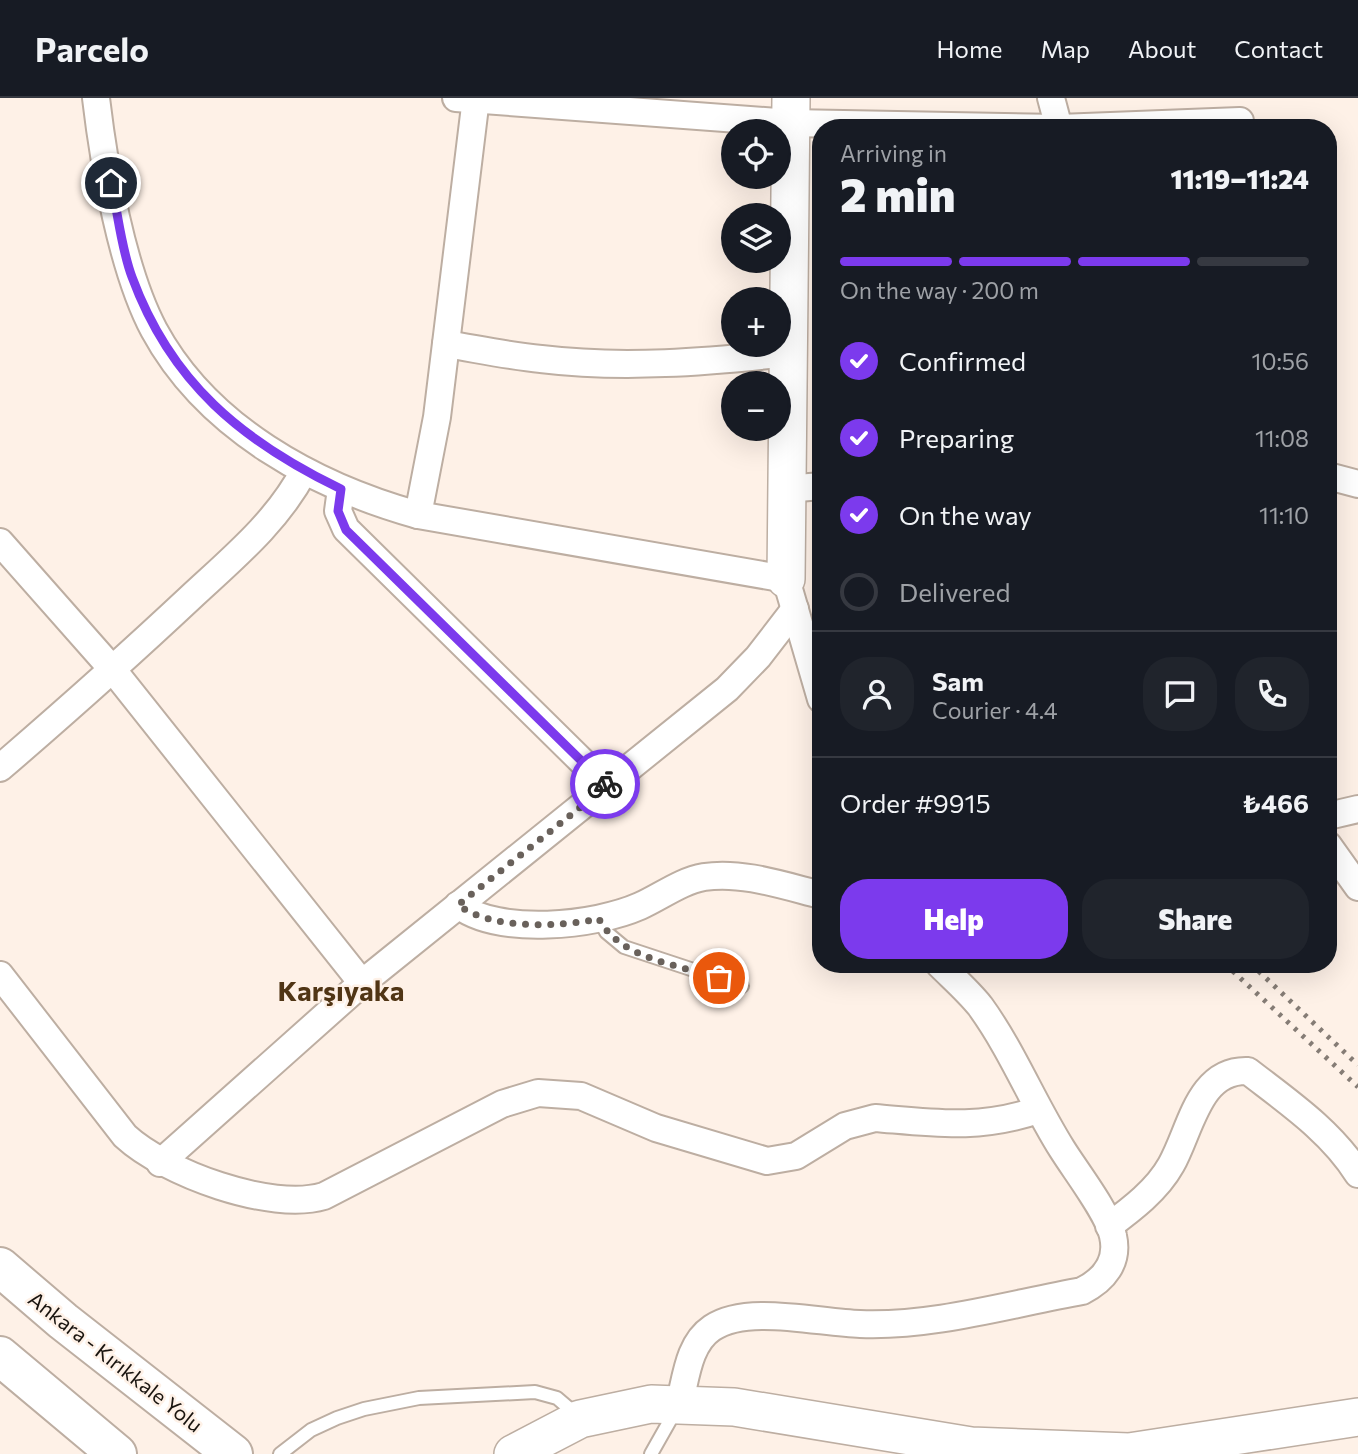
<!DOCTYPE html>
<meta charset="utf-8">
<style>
:root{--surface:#171b24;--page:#20242c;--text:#f1f3f6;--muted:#9ea1a6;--line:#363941;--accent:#7c3aed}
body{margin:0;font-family:Commissioner,sans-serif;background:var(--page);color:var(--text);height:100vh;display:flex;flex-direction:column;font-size:26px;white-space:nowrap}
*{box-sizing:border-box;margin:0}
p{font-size:23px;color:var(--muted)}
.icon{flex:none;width:38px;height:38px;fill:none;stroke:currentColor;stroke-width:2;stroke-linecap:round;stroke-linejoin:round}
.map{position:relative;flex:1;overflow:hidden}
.details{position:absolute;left:812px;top:21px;width:525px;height:854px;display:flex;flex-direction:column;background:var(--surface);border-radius:28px;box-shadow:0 7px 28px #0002}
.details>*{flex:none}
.controls{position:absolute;left:721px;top:21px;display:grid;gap:14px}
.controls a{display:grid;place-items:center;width:70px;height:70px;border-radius:50%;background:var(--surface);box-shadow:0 7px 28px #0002;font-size:35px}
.pin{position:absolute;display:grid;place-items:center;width:60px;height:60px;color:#fff;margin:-30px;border:4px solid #fff;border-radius:50%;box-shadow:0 2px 7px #0007}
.courier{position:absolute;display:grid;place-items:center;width:70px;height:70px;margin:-35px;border:5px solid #7c3aed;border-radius:50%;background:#fff;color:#222;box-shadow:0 2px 9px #0007}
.head em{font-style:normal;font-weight:800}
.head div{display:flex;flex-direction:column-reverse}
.head{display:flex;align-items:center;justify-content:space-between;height:119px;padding:0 28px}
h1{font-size:46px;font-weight:800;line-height:52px}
.bar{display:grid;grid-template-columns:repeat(4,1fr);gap:10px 7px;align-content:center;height:84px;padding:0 28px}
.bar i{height:9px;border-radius:5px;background:var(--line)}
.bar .selected{background:var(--accent)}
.bar p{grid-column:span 4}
.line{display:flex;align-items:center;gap:18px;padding:0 28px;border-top:2px solid var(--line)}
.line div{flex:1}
.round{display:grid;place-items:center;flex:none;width:74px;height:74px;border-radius:28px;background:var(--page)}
ol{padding:0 28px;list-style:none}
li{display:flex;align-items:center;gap:21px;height:77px}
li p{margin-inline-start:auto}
li .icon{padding:7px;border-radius:50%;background:var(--accent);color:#fff;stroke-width:4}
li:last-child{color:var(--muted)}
li i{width:38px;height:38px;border:4px solid var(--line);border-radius:50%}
.primary-button{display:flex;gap:14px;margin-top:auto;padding:14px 28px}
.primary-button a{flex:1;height:80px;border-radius:28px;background:var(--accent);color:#fff;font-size:28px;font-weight:800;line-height:80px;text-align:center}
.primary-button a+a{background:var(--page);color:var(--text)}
header{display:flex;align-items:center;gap:42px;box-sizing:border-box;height:98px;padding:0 35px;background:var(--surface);border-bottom:2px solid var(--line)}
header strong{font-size:33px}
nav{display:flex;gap:38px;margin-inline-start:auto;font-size:24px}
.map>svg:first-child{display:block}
</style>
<header>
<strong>Parcelo</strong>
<nav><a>Home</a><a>Map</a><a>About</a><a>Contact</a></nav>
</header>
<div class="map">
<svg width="1358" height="1356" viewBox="0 0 1358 1356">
<rect width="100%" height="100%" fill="#fef1e7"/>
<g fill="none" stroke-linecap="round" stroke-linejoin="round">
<defs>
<g id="lane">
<polyline points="599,821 606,834 624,849 742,888"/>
<polyline points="280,1356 311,1332 337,1320 364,1311 419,1300 535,1294 557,1300 578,1318"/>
<polyline points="651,1356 677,1310"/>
</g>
<g id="street">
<path d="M96,0C104,68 122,172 154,232C207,330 314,388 418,417L786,481L821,601"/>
<polyline points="456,0 790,25 1059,30 1240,23"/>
<polyline points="1051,0 1059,30"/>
<path d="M446,246C477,251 509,258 541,261C623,271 707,264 788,255"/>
<polyline points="1328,378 1358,386"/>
<polyline points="341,391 338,413 346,431 607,688"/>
<polyline points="787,391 821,388"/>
<polyline points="418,417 437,319 476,0"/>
<polyline points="0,444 113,572 362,885"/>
<path d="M0,670C65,614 128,558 191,499C233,460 277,424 304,373"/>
<polyline points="1328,718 1358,711"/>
<polyline points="1328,747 1358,789"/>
<path d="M458,807C499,838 595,828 640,808C662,798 681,783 704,779C742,773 785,788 821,797"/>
<path d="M0,877L125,1038C165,1075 271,1114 324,1098L502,1006L538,995L581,998L656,1030L767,1063L796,1058L845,1028L875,1020C935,1025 979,1032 1038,1012"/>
<polyline points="160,1065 362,885 727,591 758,559 795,511"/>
<path d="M1109,1128C1132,1111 1157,1092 1171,1067C1191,1032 1198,971 1248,973C1288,1004 1331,1033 1358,1076"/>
<path d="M679,1307C686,1281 688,1246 712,1230C747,1206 819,1225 860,1226C933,1229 1010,1206 1082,1193C1104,1182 1119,1164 1113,1138C1109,1116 1075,1072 1062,1051C1033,1005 1012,952 980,908C968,893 953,880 939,866"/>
</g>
<g id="secondary">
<polyline points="786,481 791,0"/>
<polyline points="513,1356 580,1321 651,1306 734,1309 971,1348 1129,1354 1358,1319"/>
</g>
<g id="highway">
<polyline points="0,1169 63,1223 233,1356"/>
<polyline points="0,1258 117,1356"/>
</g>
</defs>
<use href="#lane" stroke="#bdaea2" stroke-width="16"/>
<use href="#street" stroke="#bdaea2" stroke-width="30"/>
<use href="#secondary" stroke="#bdaea2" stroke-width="40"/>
<use href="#highway" stroke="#bdaea2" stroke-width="42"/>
<use href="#lane" stroke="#fff" stroke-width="12"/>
<use href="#street" stroke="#fff" stroke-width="26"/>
<use href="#secondary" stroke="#fff" stroke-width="37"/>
<use href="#highway" stroke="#fff" stroke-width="38"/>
<g stroke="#857c75" stroke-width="5" stroke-dasharray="3.5 7" stroke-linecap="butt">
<polyline points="1225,866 1358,989"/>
<polyline points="1251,866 1358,967"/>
</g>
</g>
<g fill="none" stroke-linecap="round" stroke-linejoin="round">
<path stroke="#69615b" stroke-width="7" stroke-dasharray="0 12.6" d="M605,686L607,688L458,807C492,832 559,829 599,821C620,861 679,867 719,880"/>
<path stroke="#7c3aed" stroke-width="9" d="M111,85C118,115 121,150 132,179C171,285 242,343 341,391L338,413L346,432L605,686"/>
</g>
<g text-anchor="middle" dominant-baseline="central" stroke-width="5" stroke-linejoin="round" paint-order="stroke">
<g font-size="21" fill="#19140f" stroke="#fef1e7">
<text transform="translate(116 1263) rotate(38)">Ankara - Kırıkkale Yolu</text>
</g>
<g font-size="28" font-weight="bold" fill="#503515" stroke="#fef1e7">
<text x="341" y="892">Karşıyaka</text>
</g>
</g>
</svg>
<div class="controls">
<a><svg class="icon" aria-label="locate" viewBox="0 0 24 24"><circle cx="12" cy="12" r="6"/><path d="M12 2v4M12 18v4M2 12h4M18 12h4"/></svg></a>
<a><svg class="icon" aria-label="layers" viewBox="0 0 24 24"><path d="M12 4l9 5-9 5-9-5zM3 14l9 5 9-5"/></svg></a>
<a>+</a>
<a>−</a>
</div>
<div class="pin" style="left:719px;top:880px;background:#ea580c"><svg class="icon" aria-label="bag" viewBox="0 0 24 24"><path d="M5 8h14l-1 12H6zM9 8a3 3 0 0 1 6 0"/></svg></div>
<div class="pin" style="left:111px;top:85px;background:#1f2937"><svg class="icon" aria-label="home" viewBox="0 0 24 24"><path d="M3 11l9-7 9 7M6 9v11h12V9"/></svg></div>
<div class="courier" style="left:605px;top:686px"><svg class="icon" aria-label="bike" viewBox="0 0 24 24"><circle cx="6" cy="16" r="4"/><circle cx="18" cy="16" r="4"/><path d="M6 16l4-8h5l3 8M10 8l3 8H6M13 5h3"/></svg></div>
<section class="details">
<div class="head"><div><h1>2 min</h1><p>Arriving in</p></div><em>11:19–11:24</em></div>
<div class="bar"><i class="selected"></i><i class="selected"></i><i class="selected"></i><i></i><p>On the way · 200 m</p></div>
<ol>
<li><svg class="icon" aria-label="check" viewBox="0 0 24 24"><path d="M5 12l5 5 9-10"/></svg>Confirmed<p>10:56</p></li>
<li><svg class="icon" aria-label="check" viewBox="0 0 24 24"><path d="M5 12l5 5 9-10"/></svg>Preparing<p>11:08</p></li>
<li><svg class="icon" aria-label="check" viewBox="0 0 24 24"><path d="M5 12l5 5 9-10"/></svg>On the way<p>11:10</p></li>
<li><i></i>Delivered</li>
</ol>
<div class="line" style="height:126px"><a class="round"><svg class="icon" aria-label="person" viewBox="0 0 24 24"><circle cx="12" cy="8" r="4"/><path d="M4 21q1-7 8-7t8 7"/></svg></a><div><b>Sam</b><p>Courier · 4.4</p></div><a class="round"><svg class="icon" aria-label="chat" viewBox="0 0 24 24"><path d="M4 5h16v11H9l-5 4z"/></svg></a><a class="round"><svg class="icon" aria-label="phone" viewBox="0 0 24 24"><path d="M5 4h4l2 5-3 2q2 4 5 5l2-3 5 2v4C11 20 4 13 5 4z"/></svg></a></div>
<div class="line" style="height:91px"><div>Order #9915</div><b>₺466</b></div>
<div class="primary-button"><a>Help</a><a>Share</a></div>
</section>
</div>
